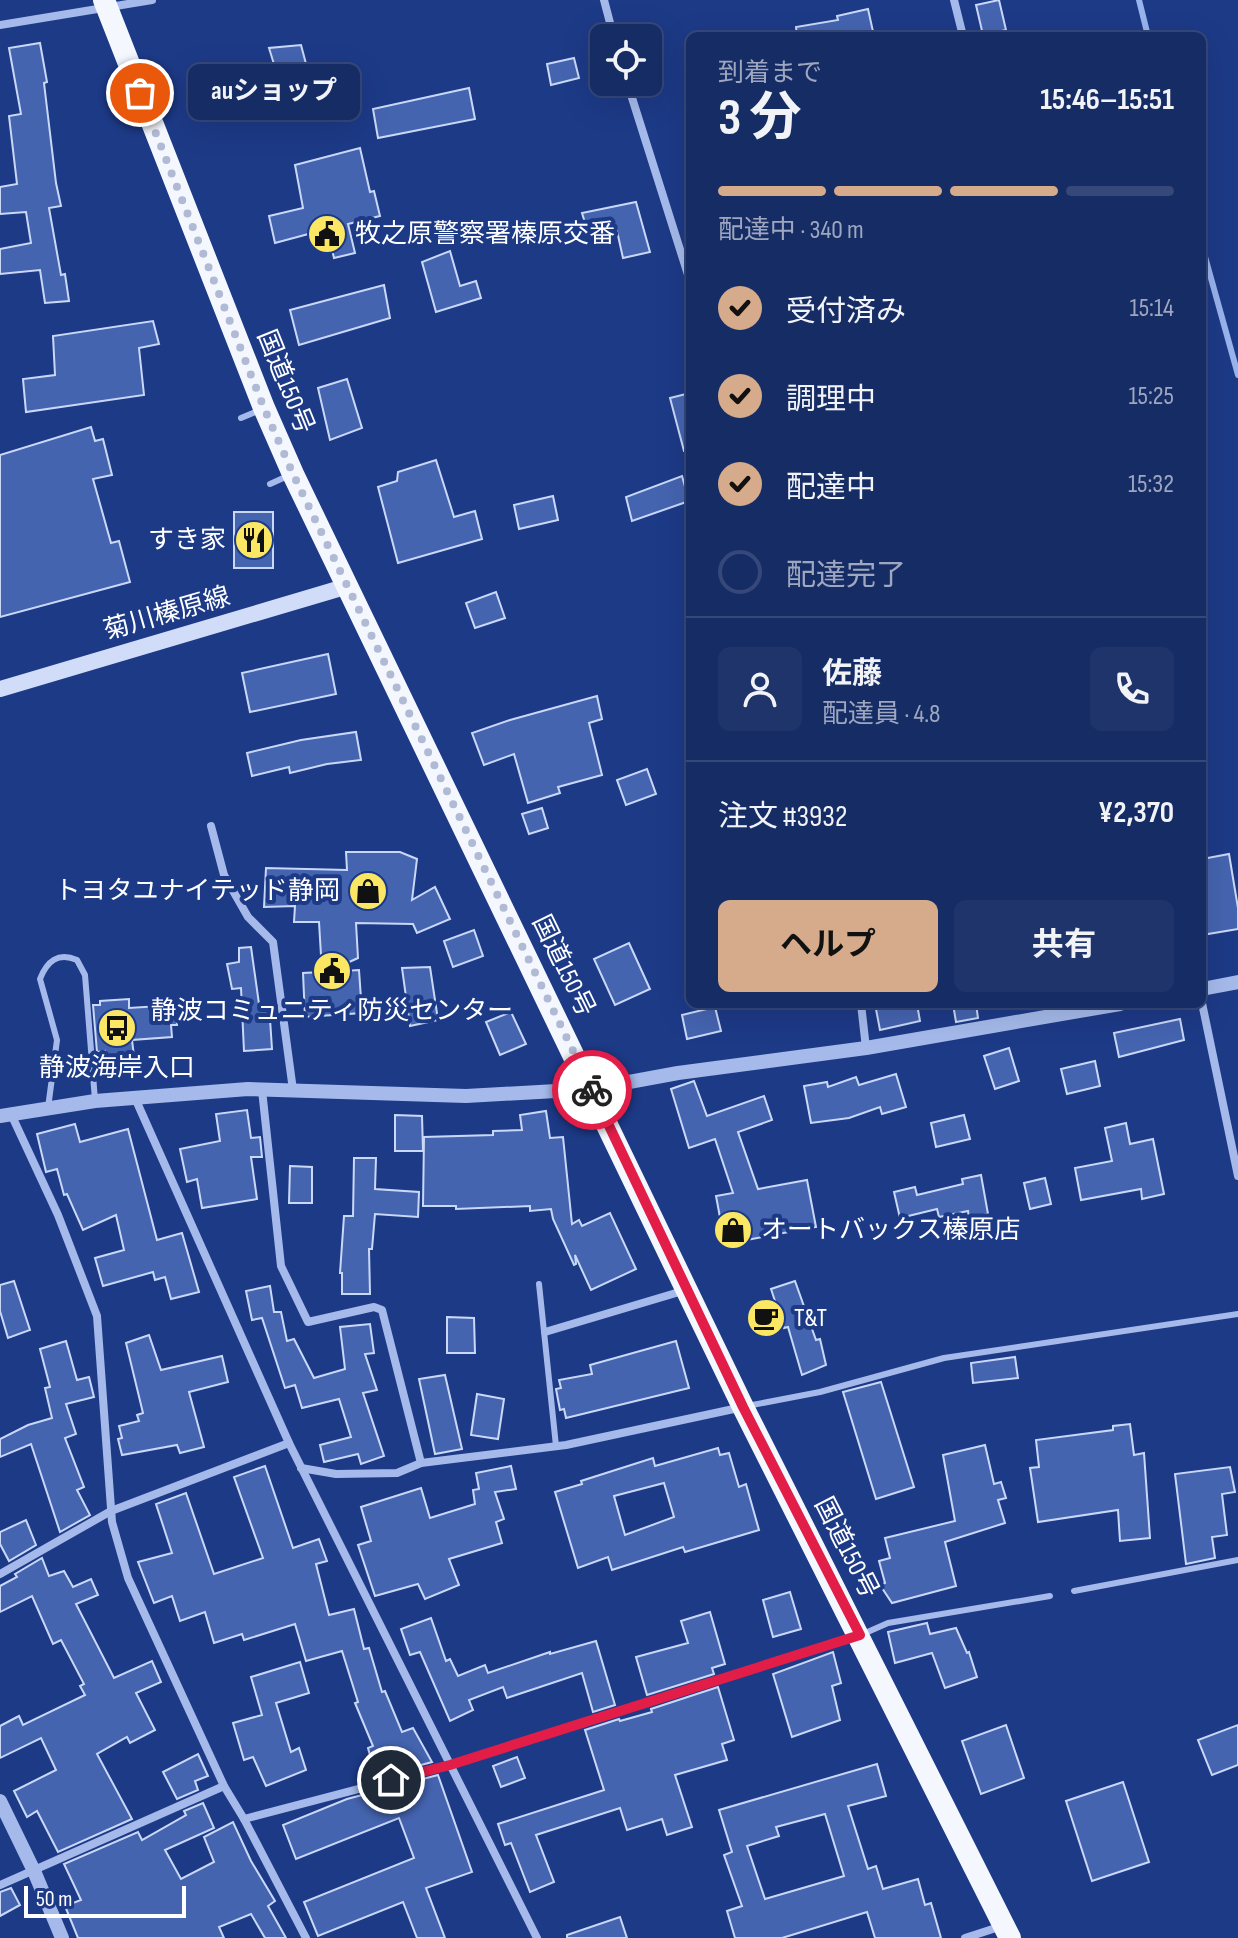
<!DOCTYPE html>
<html lang="ja">
<meta charset="utf-8">
<style>
:root{--surface:#162c65;--page:#1f346b;--text:#f1f3f6;--muted:#9ea7bf;--line:#354879;--accent:#d6ab8b}
body{margin:0;font-family:"Sofia Sans Condensed","Noto Sans JP",sans-serif;background:var(--page);color:var(--text);height:100vh;display:flex;flex-direction:column;font-size:30px;white-space:nowrap}
*{box-sizing:border-box;margin:0}
p{font-size:26px;color:var(--muted)}
.icon{flex:none;width:44px;height:44px;fill:none;stroke:currentColor;stroke-width:2;stroke-linecap:round;stroke-linejoin:round}
.map{position:relative;flex:1;overflow:hidden}
.side{position:absolute;left:686px;top:32px;width:520px;height:976px;display:flex;flex-direction:column;background:var(--surface);border-radius:12px;box-shadow:0 8px 32px #0002,0 0 0 2px var(--line)}
.side>*{flex:none}
.fabs{position:absolute;left:590px;top:24px;display:grid;gap:16px}
.fabs a{display:grid;place-items:center;width:72px;height:72px;border-radius:12px;background:var(--surface);box-shadow:0 8px 32px #0002,0 0 0 2px var(--line);font-size:40px}
.scale{position:absolute;left:24px;bottom:20px;width:162px;box-sizing:border-box;padding-left:8px;border:4px solid #fff;border-top:0;font-size:22px;line-height:28px;white-space:nowrap;color:#fff;-webkit-text-stroke:6px #1d3a87;paint-order:stroke}
.pin{position:absolute;display:grid;place-items:center;width:68px;height:68px;color:#fff;margin:-34px;border:4px solid #fff;border-radius:50%;box-shadow:0 2px 8px #0007}
.courier{position:absolute;display:grid;place-items:center;width:80px;height:80px;margin:-40px;border:6px solid #e11d48;border-radius:50%;background:#fff;color:#222;box-shadow:0 2px 10px #0007}
.bubble{position:absolute;height:56px;border-radius:12px;background:var(--surface);box-shadow:0 8px 32px #0002,0 0 0 2px var(--line);font-size:26px;font-weight:700;line-height:56px;text-align:center}
.headline em{font-style:normal;font-weight:700}
.headline div{display:flex;flex-direction:column-reverse}
.headline{display:flex;align-items:center;justify-content:space-between;height:136px;padding:0 32px}
h1{font-size:52px;font-weight:700;line-height:60px}
.bar{display:grid;grid-template-columns:repeat(4,1fr);gap:12px 8px;align-content:center;height:96px;padding:0 32px}
.bar i{height:10px;border-radius:6px;background:var(--line)}
.bar .active{background:var(--accent)}
.bar p{grid-column:span 4}
.line{display:flex;align-items:center;gap:20px;padding:0 32px;border-top:2px solid var(--line)}
.line div{flex:1}
.round{display:grid;place-items:center;flex:none;width:84px;height:84px;border-radius:12px;background:var(--page)}
ol{padding:0 32px;list-style:none}
li{display:flex;align-items:center;gap:24px;height:88px}
li p{margin-inline-start:auto}
li .icon{padding:8px;border-radius:50%;background:var(--accent);color:#111;stroke-width:4}
li:last-child{color:var(--muted)}
li i{width:44px;height:44px;border:4px solid var(--line);border-radius:50%}
.action{display:flex;gap:16px;margin-top:auto;padding:16px 32px}
.action a{flex:1;height:92px;border-radius:12px;background:var(--accent);color:#111;font-size:32px;font-weight:700;line-height:92px;text-align:center}
.action a+a{background:var(--page);color:var(--text)}
.map>svg:first-child{display:block}
</style>
<div class="map">
<svg width="1238" height="1938" viewBox="0 0 1238 1938">
<rect width="100%" height="100%" fill="#1d3a87"/>
<g fill="none" stroke-linecap="round" stroke-linejoin="round">
<g stroke="#99b3ed" stroke-width="6">
<polyline points="1139,0 1148,36"/>
<polyline points="1202,246 1238,375"/>
</g>
</g>
<g fill="#4564b0" stroke="#cad8f8" stroke-width="2" fill-rule="evenodd">
<polygon points="999,0 1006,30 983,35 976,5"/>
<polygon points="868,9 874,36 797,36 796,27 838,20 837,16"/>
<polygon points="40,43 47,82 44,83 56,183 61,206 49,208 61,275 65,274 69,301 45,303 40,270 0,274 0,249 31,243 26,212 0,214 0,187 17,184 9,116 21,114 9,48"/>
<polygon points="301,45 317,105 289,113 269,48"/>
<polygon points="574,58 579,78 551,85 547,64"/>
<polygon points="469,88 475,119 378,138 373,109"/>
<polygon points="360,148 370,192 374,191 380,216 348,224 355,253 334,258 327,229 275,243 269,216 303,208 295,165"/>
<polygon points="636,202 650,252 623,258 617,231 590,239 582,213"/>
<polygon points="450,251 460,286 476,281 481,298 436,312 422,262"/>
<polygon points="384,285 390,318 299,345 290,310"/>
<polygon points="153,321 159,344 139,348 144,395 26,412 23,379 55,375 53,336"/>
<polygon points="347,379 362,428 330,440 318,388"/>
<polygon points="690,393 690,451 684,451 670,398"/>
<polygon points="91,427 95,441 103,439 112,475 93,479 111,543 119,541 130,582 0,617 0,455"/>
<polygon points="436,460 454,517 475,511 482,539 398,563 378,487 397,481 398,472"/>
<polygon points="682,476 689,501 632,521 626,497"/>
<polygon points="553,496 558,520 519,529 514,505"/>
<rect x="234" y="512" width="39" height="56"/>
<polygon points="496,592 505,618 475,628 466,603"/>
<polygon points="328,654 336,694 250,712 242,673"/>
<polygon points="597,696 602,719 589,723 602,775 558,787 560,793 528,803 514,754 484,765 472,733 510,720"/>
<polygon points="356,732 361,760 327,764 290,773 289,767 252,776 247,753 301,740"/>
<polygon points="647,769 656,794 626,805 617,780"/>
<polygon points="542,808 548,828 529,834 522,814"/>
<polygon points="346,852 400,852 417,859 412,900 435,887 450,919 417,933 413,924 356,923 358,958 327,972 359,970 362,1013 305,1017 303,973 322,972 319,922 294,922 295,906 264,907 266,868 347,870"/>
<polygon points="1229,854 1238,908 1238,929 1202,935 1202,859"/>
<polygon points="474,930 483,956 453,967 444,941"/>
<polygon points="629,943 650,989 615,1005 594,959"/>
<polygon points="251,947 259,1004 269,1004 272,1049 244,1051 241,988 232,989 227,964 239,962 239,948"/>
<polygon points="430,967 438,1020 410,1026 402,968"/>
<polygon points="129,999 129,1008 176,1005 177,1025 171,1025 172,1037 132,1040 134,1056 105,1059 105,1051 97,1052 93,1005 100,1005 100,1001"/>
<polygon points="875,1004 917,1004 920,1021 880,1030"/>
<polygon points="953,1004 976,1004 978,1018 956,1022"/>
<polygon points="715,1007 721,1031 687,1039 682,1015"/>
<polygon points="511,1012 526,1044 500,1055 486,1022"/>
<polygon points="1180,1019 1184,1040 1119,1057 1114,1033"/>
<polygon points="1009,1048 1019,1081 995,1089 984,1056"/>
<polygon points="1095,1061 1100,1086 1067,1094 1061,1069"/>
<polygon points="896,1074 906,1107 882,1114 880,1107 849,1118 811,1123 804,1086 827,1082 828,1087 856,1077 859,1085"/>
<polygon points="694,1081 707,1116 764,1096 772,1120 738,1132 758,1189 807,1180 816,1227 725,1244 716,1196 733,1193 715,1139 689,1148 671,1089"/>
<polygon points="247,1110 251,1138 260,1137 262,1157 251,1157 257,1199 202,1208 197,1179 187,1182 180,1149 220,1141 216,1114"/>
<polygon points="546,1111 550,1138 563,1137 572,1224 579,1220 582,1226 610,1213 636,1269 591,1290 575,1255 576,1264 574,1265 553,1219 551,1209 530,1211 530,1206 456,1209 456,1206 423,1206 424,1137 493,1135 493,1131 522,1130 520,1115"/>
<polygon points="395,1115 422,1116 423,1151 395,1151"/>
<polygon points="964,1115 970,1139 936,1147 931,1123"/>
<polygon points="1126,1123 1130,1144 1153,1139 1164,1194 1142,1199 1141,1189 1081,1200 1075,1168 1112,1161 1105,1128"/>
<polygon points="75,1124 80,1142 128,1129 157,1240 182,1233 199,1292 171,1299 165,1277 155,1280 153,1272 103,1286 95,1258 124,1250 116,1215 83,1230 67,1194 64,1195 57,1169 46,1172 37,1134"/>
<polygon points="354,1158 376,1158 375,1189 419,1192 418,1217 375,1214 372,1249 369,1249 370,1294 342,1294 342,1273 340,1273 344,1216 353,1216"/>
<polygon points="290,1166 312,1167 312,1203 289,1203"/>
<polygon points="981,1175 988,1214 969,1218 968,1211 939,1217 937,1209 900,1218 894,1192 915,1187 917,1195 963,1184 962,1179"/>
<polygon points="1045,1178 1051,1204 1030,1209 1024,1183"/>
<polygon points="14,1281 30,1330 8,1338 0,1311 0,1285"/>
<polygon points="795,1281 816,1340 820,1339 826,1365 802,1375 788,1327 784,1328 771,1289"/>
<polygon points="270,1286 274,1312 281,1312 287,1341 294,1339 314,1378 345,1369 340,1327 370,1324 374,1353 365,1354 377,1390 363,1393 384,1456 361,1464 358,1454 324,1462 320,1445 351,1437 339,1399 302,1408 295,1385 285,1388 262,1318 252,1320 246,1291"/>
<polygon points="447,1317 474,1318 475,1353 447,1353"/>
<polygon points="149,1335 161,1370 222,1356 228,1382 189,1392 204,1447 180,1453 177,1445 122,1455 118,1439 122,1438 119,1426 139,1421 137,1415 143,1413 126,1343"/>
<polygon points="66,1341 77,1380 89,1377 94,1397 66,1404 76,1434 65,1438 84,1487 77,1490 90,1515 60,1532 31,1444 0,1457 0,1439 28,1425 52,1418 45,1388 50,1387 40,1349"/>
<polygon points="676,1341 689,1388 566,1418 564,1409 560,1410 556,1389 561,1388 559,1380 592,1374 590,1365"/>
<polygon points="1015,1357 1018,1378 973,1383 971,1363"/>
<polygon points="445,1375 462,1449 435,1454 419,1379"/>
<polygon points="881,1382 914,1487 876,1499 843,1392"/>
<polygon points="477,1394 504,1399 498,1439 471,1435"/>
<polygon points="1130,1424 1134,1455 1144,1453 1150,1538 1120,1541 1118,1510 1038,1522 1030,1468 1039,1467 1036,1440 1113,1430 1113,1426"/>
<polygon points="985,1445 994,1484 1001,1482 1006,1498 998,1500 1005,1523 945,1542 956,1586 892,1603 880,1585 885,1583 879,1561 890,1558 885,1538 955,1521 943,1455"/>
<path d="M718,1448L720,1455L729,1453L739,1487L746,1484L759,1530L685,1552L683,1547L612,1570L608,1557L578,1568L555,1492L582,1484L581,1481L653,1458L655,1466ZM664,1483L674,1517L625,1535L614,1496Z"/>
<polygon points="265,1466 293,1548 319,1539 327,1561 316,1564 329,1615 354,1609 364,1649 369,1648 382,1692 385,1691 402,1732 413,1728 432,1762 376,1777 368,1748 373,1746 355,1703 358,1702 342,1651 306,1661 295,1624 244,1640 242,1634 214,1643 205,1612 180,1621 172,1596 154,1603 138,1562 172,1553 156,1504 186,1493 214,1574 263,1558 234,1477"/>
<polygon points="511,1466 516,1489 495,1492 504,1519 496,1522 502,1543 449,1559 459,1585 425,1599 418,1584 375,1596 358,1545 371,1541 361,1507 421,1488 430,1518 475,1504 473,1490 479,1489 476,1473"/>
<polygon points="1230,1467 1235,1492 1222,1494 1227,1535 1212,1537 1215,1558 1186,1564 1175,1474"/>
<polygon points="26,1520 36,1545 9,1561 0,1544 0,1532"/>
<polygon points="42,1558 49,1576 64,1571 73,1587 91,1579 98,1595 76,1604 114,1678 152,1661 161,1682 136,1693 155,1730 130,1743 127,1737 97,1754 132,1819 58,1852 37,1811 27,1817 14,1791 56,1770 41,1738 0,1758 0,1726 19,1716 23,1725 85,1695 80,1686 84,1684 61,1640 53,1644 32,1596 0,1612 0,1586 17,1577 15,1574"/>
<polygon points="790,1592 801,1629 773,1637 763,1600"/>
<polygon points="710,1612 725,1664 712,1668 714,1674 647,1695 636,1657 688,1643 681,1621"/>
<polygon points="431,1618 446,1661 450,1659 458,1676 485,1665 488,1673 550,1652 550,1654 596,1641 615,1705 593,1712 582,1673 507,1698 503,1687 469,1700 473,1710 450,1721 420,1652 410,1655 401,1629"/>
<polygon points="927,1623 930,1634 956,1628 967,1653 969,1652 977,1677 945,1688 932,1653 895,1663 888,1632"/>
<polygon points="833,1652 841,1683 832,1686 840,1720 792,1737 773,1674"/>
<polygon points="300,1662 309,1693 276,1703 291,1752 299,1748 306,1770 266,1786 253,1757 244,1760 233,1723 262,1715 251,1677"/>
<polygon points="718,1687 734,1740 722,1744 727,1760 675,1775 692,1827 667,1835 662,1819 627,1830 620,1808 536,1835 554,1882 530,1892 511,1843 505,1845 498,1824 604,1790 585,1730 619,1719 620,1721 652,1712 651,1709"/>
<polygon points="1006,1725 1024,1778 981,1794 962,1741"/>
<polygon points="1238,1725 1238,1765 1212,1775 1198,1740"/>
<polygon points="198,1754 208,1776 195,1781 198,1790 177,1799 163,1772"/>
<polygon points="517,1757 525,1778 501,1787 493,1766"/>
<path d="M877,1764L886,1796L848,1806L868,1869L876,1866L883,1889L918,1879L925,1905L931,1903L941,1938H875L867,1912L782,1938H735L727,1911L742,1906L724,1855L732,1852L719,1810ZM825,1814L844,1876L765,1899L747,1846L779,1836L776,1827Z"/>
<polygon points="438,1775 472,1872 426,1888 445,1938 417,1938 403,1902 318,1936 304,1902 414,1858 399,1818 296,1859 283,1825 347,1799"/>
<polygon points="1123,1782 1149,1862 1092,1881 1066,1801"/>
<polygon points="203,1803 214,1828 165,1850 181,1879 214,1862 204,1837 233,1822 251,1861 275,1901 268,1906 286,1938 265,1938 251,1914 219,1927 224,1938 78,1938 65,1906 81,1900 64,1864 138,1832 142,1840 186,1815 184,1811"/>
<polygon points="11,1888 20,1905 0,1916 0,1892"/>
<polygon points="620,1917 627,1938 567,1938 567,1935"/>
</g>
<g fill="none" stroke-linecap="round" stroke-linejoin="round">
<g stroke="#a5baeb" stroke-width="6">
<polyline points="241,418 260,410"/>
<polyline points="270,484 290,475"/>
<path d="M48,1108L57,1040L40,979C47,961 58,952 77,960L85,975L95,1100"/>
<polyline points="539,1284 556,1446"/>
<polyline points="747,1406 820,1392 944,1358 1238,1314"/>
<polyline points="1074,1591 1238,1560"/>
<polyline points="863,1634 888,1623 1050,1596"/>
</g>
<g stroke="#a5baeb" stroke-width="8">
<polyline points="604,0 614,38"/>
<polyline points="954,0 963,36"/>
<polyline points="0,25 152,0"/>
<polyline points="627,82 690,281"/>
<polyline points="211,826 224,875 248,917 273,942 293,1090"/>
<polyline points="1202,1003 1238,1176"/>
<polyline points="861,1004 866,1048"/>
<polyline points="262,1090 281,1266 308,1322 374,1307 382,1310 421,1463 397,1473 336,1474 301,1468"/>
<polyline points="135,1098 289,1443 537,1938"/>
<polyline points="11,1114 58,1215 97,1316 112,1522 128,1578 224,1786 244,1819 306,1938"/>
<polyline points="545,1332 686,1290"/>
<polyline points="421,1463 566,1445 743,1407"/>
<polyline points="0,1574 111,1511 289,1443"/>
<polyline points="244,1819 450,1765 857,1636"/>
<polyline points="0,1885 224,1786"/>
<polyline points="965,1938 1002,1926"/>
</g>
<g stroke="#a5baeb" stroke-width="14">
<polyline points="1202,989 1238,982"/>
<polyline points="0,1116 95,1101 248,1089 466,1096 591,1089 678,1073 866,1048 1120,1004"/>
<polyline points="0,1801 34,1871 62,1938"/>
</g>
<polyline stroke="#d1dcf8" stroke-width="16" points="0,689 348,586"/>
<polyline stroke="#f4f7fe" stroke-width="22" points="104,0 264,408 293,474 743,1407 1010,1938"/>
</g>
<g fill="none" stroke-linecap="round" stroke-linejoin="round">
<polyline stroke="#b0bad5" stroke-width="8" stroke-dasharray="0 14.4" points="140,93 264,408 293,474 592,1090"/>
<polyline stroke="#e11d48" stroke-width="10" points="391,1780 450,1765 860,1635 743,1407 592,1090"/>
</g>
<defs>
<symbol id="civic-disc" viewBox="-11 -11 22 22"><circle r="9.5" fill="#fbe763" stroke="#1d3a87"/><path d="M-.6-6.5H3V-4.5H.6V-3L4-1V1h2V6H-6V1h2V-1L-.6-3ZM-1.2 2.5V6h2.4V2.5Z" fill="#111"/></symbol>
<symbol id="restaurant-disc" viewBox="-11 -11 22 22"><circle r="9.5" fill="#fbe763" stroke="#1d3a87"/><path d="M-5-6h1v4h1v-4h1v4h1v-4h1v5L-1.5 .5V6h-2V.5L-5-1ZM5-6V6H3V1.5H1.5Q1.5-4 5-6Z" fill="#111"/></symbol>
<symbol id="shop-disc" viewBox="-11 -11 22 22"><circle r="9.5" fill="#fbe763" stroke="#1d3a87"/><path d="M-5-2.5h2.3a2.7 3.5 0 0 1 5.4 0H5L5.5 6h-11ZM-1.5-2.5h3a1.5 2.3 0 0 0-3 0Z" fill="#111"/></symbol>
<symbol id="bus-disc" viewBox="-11 -11 22 22"><circle r="9.5" fill="#fbe763" stroke="#1d3a87"/><path d="M-5-6H5V4H4V6H2V4H-2V6H-4V4H-5ZM-3.5-4V0h7V-4ZM-3.5 1.2v1.5H-2V1.2ZM2 1.2v1.5H3.5V1.2Z" fill="#111"/></symbol>
<symbol id="cafe-disc" viewBox="-11 -11 22 22"><circle r="9.5" fill="#fbe763" stroke="#1d3a87"/><path d="M-5.5-4.5H6V0H3Q3 3.5 0 3.5H-2.5Q-5.5 3.5-5.5 0ZM3-3.2v2h1.7v-2ZM-6 4.5H4V6H-6Z" fill="#111"/></symbol>
</defs>
<g fill-rule="evenodd">
<use href="#civic-disc" x="305" y="212" width="44" height="44"/>
<use href="#restaurant-disc" x="232" y="518" width="44" height="44"/>
<use href="#shop-disc" x="346" y="869" width="44" height="44"/>
<use href="#civic-disc" x="310" y="949" width="44" height="44"/>
<use href="#bus-disc" x="95" y="1006" width="44" height="44"/>
<use href="#shop-disc" x="711" y="1208" width="44" height="44"/>
<use href="#cafe-disc" x="744" y="1296" width="44" height="44"/>
</g>
<g text-anchor="middle" dominant-baseline="central" stroke-width="8" stroke-linejoin="round" paint-order="stroke">
<g font-size="26" fill="#fff" stroke="#1d3a87" text-anchor="start">
<text x="355" y="234">牧之原警察署榛原交番</text>
<text x="226" y="540" text-anchor="end">すき家</text>
<text x="340" y="891" text-anchor="end">トヨタユナイテッド静岡</text>
<text x="332" y="1011" text-anchor="middle">静波コミュニティ防災センター</text>
<text x="117" y="1068" text-anchor="middle">静波海岸入口</text>
<text x="761" y="1230">オートバックス榛原店</text>
<text x="794" y="1318">T&amp;T</text>
</g>
<g font-size="26" fill="#fff" stroke="#1d3a87">
<text transform="translate(285 382) rotate(68)">国道150号</text>
<text transform="translate(167 614) rotate(-16)">菊川榛原線</text>
<text transform="translate(563 966) rotate(64)">国道150号</text>
<text transform="translate(846 1548) rotate(63)">国道150号</text>
</g>
</g>
</svg>
<div class="fabs">
<a><svg class="icon" aria-label="locate" viewBox="0 0 24 24"><circle cx="12" cy="12" r="6"/><path d="M12 2v4M12 18v4M2 12h4M18 12h4"/></svg></a>
</div>
<div class="scale">50 m</div>
<div class="pin" style="left:140px;top:93px;background:#ea580c"><svg class="icon" aria-label="bag" viewBox="0 0 24 24"><path d="M5 8h14l-1 12H6zM9 8a3 3 0 0 1 6 0"/></svg></div>
<div class="pin" style="left:391px;top:1780px;background:#1f2937"><svg class="icon" aria-label="home" viewBox="0 0 24 24"><path d="M3 11l9-7 9 7M6 9v11h12V9"/></svg></div>
<div class="courier" style="left:592px;top:1090px"><svg class="icon" aria-label="bike" viewBox="0 0 24 24"><circle cx="6" cy="16" r="4"/><circle cx="18" cy="16" r="4"/><path d="M6 16l4-8h5l3 8M10 8l3 8H6M13 5h3"/></svg></div>
<div class="bubble" style="left:188px;top:64px;width:172px">auショップ</div>
<section class="side">
<div class="headline"><div><h1>3 分</h1><p>到着まで</p></div><em>15:46–15:51</em></div>
<div class="bar"><i class="active"></i><i class="active"></i><i class="active"></i><i></i><p>配達中 · 340 m</p></div>
<ol>
<li><svg class="icon" aria-label="check" viewBox="0 0 24 24"><path d="M5 12l5 5 9-10"/></svg>受付済み<p>15:14</p></li>
<li><svg class="icon" aria-label="check" viewBox="0 0 24 24"><path d="M5 12l5 5 9-10"/></svg>調理中<p>15:25</p></li>
<li><svg class="icon" aria-label="check" viewBox="0 0 24 24"><path d="M5 12l5 5 9-10"/></svg>配達中<p>15:32</p></li>
<li><i></i>配達完了</li>
</ol>
<div class="line" style="height:144px"><a class="round"><svg class="icon" aria-label="person" viewBox="0 0 24 24"><circle cx="12" cy="8" r="4"/><path d="M4 21q1-7 8-7t8 7"/></svg></a><div><b>佐藤</b><p>配達員 · 4.8</p></div><a class="round"><svg class="icon" aria-label="phone" viewBox="0 0 24 24"><path d="M5 4h4l2 5-3 2q2 4 5 5l2-3 5 2v4C11 20 4 13 5 4z"/></svg></a></div>
<div class="line" style="height:104px"><div>注文 #3932</div><b>¥2,370</b></div>
<div class="action"><a>ヘルプ</a><a>共有</a></div>
</section>
</div>
